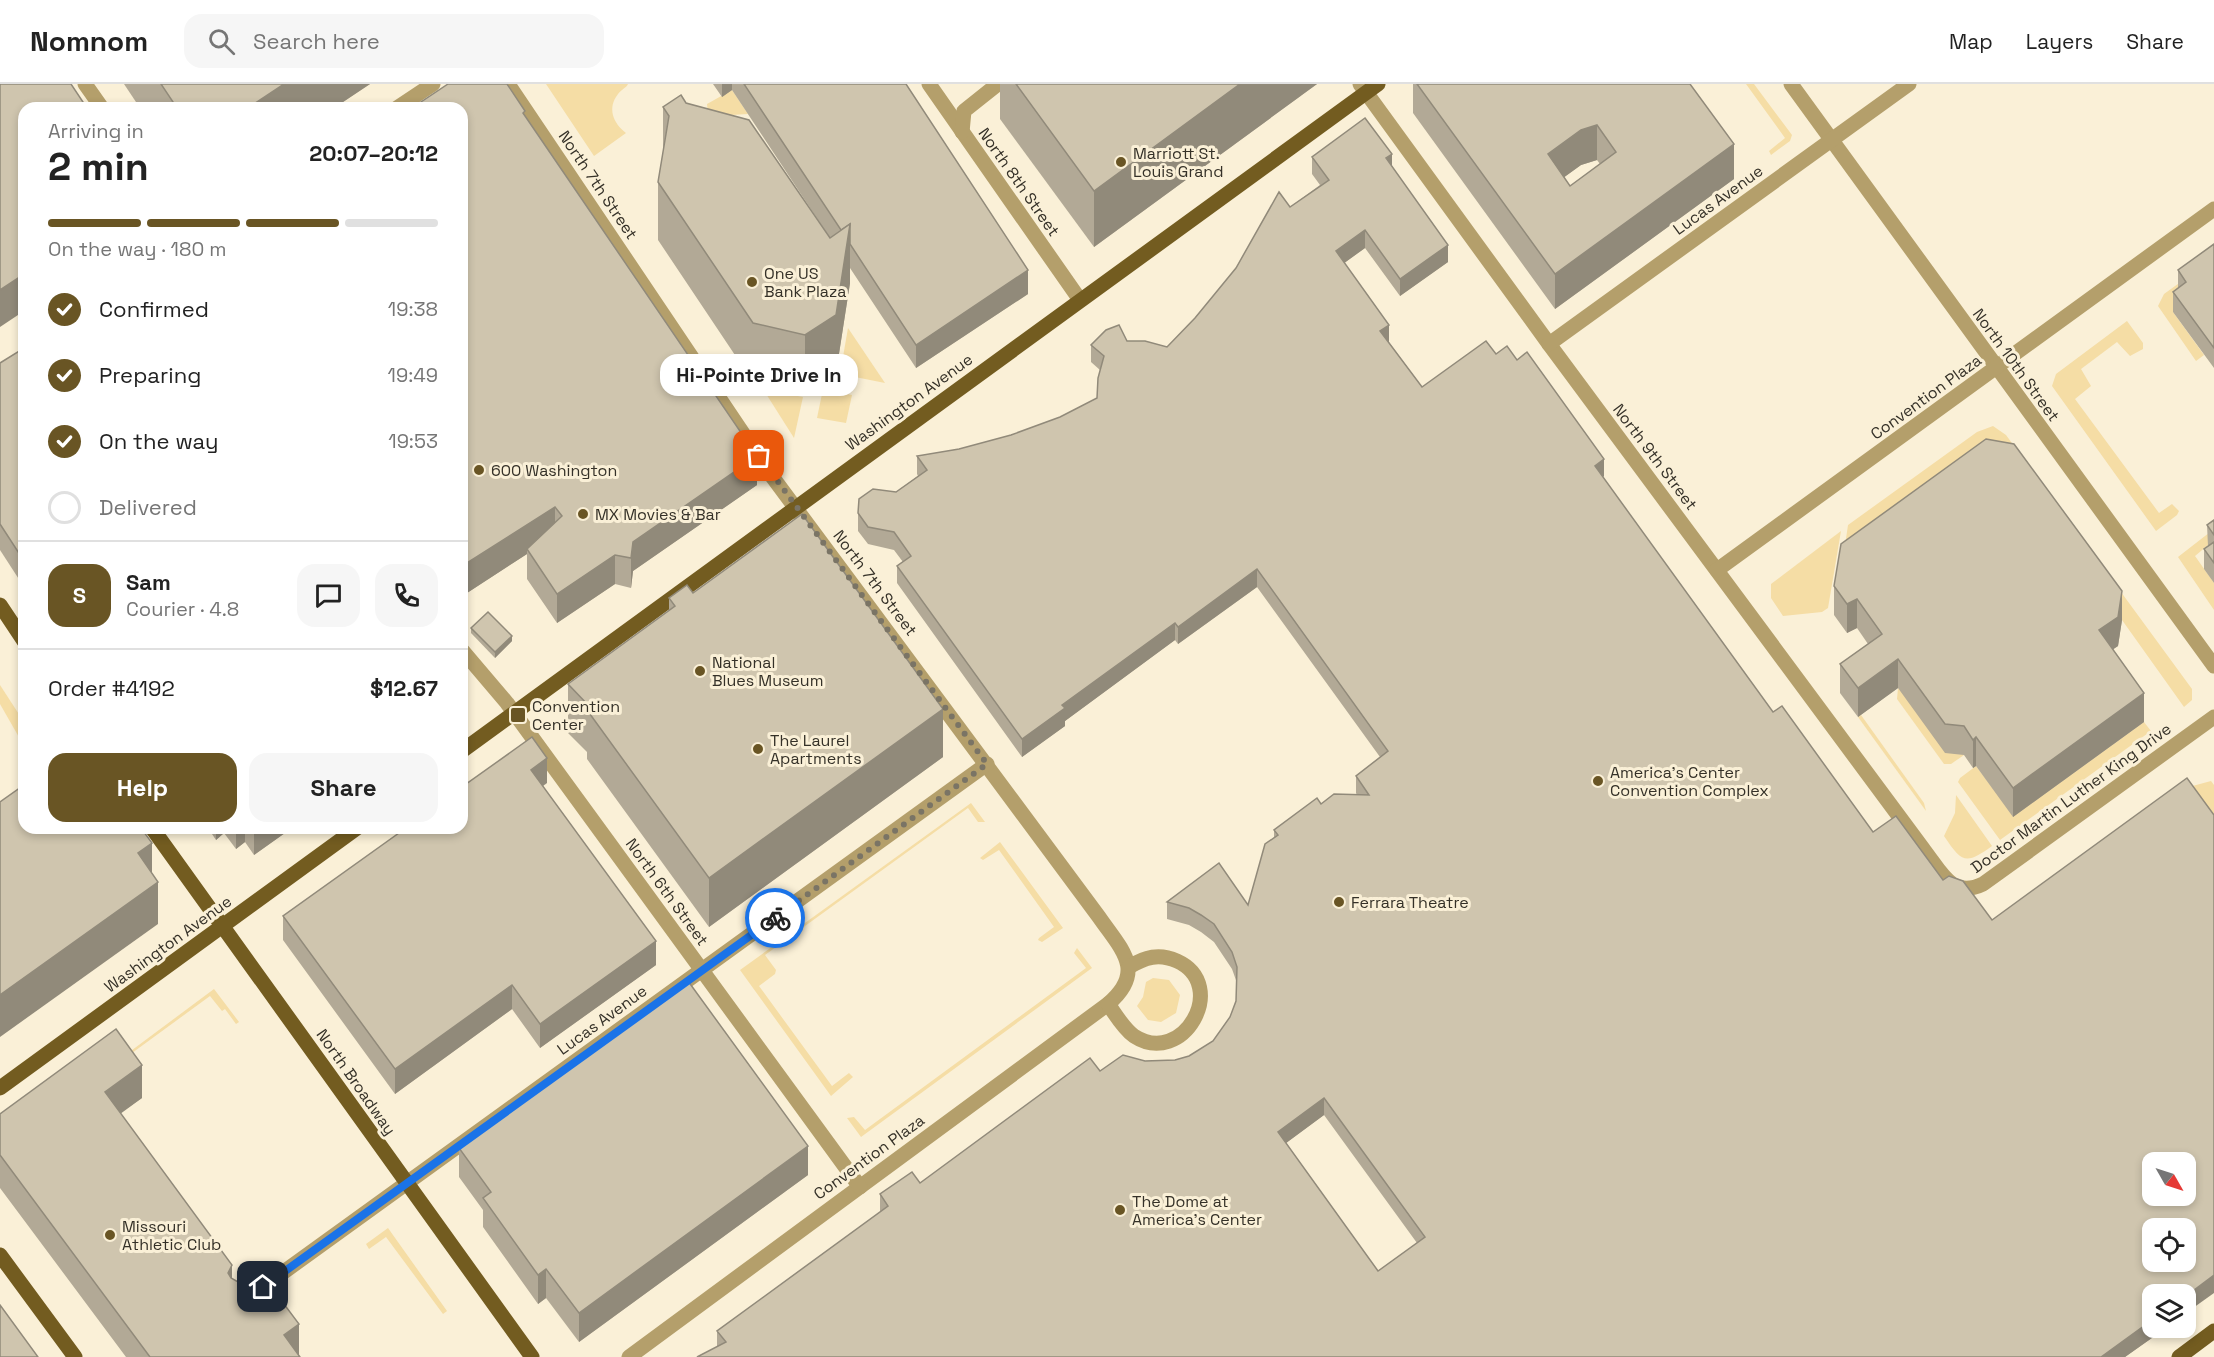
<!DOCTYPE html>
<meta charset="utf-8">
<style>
:root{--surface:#fff;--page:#f6f6f6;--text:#222;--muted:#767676;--line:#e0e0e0;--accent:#695524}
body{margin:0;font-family:"Space Grotesk",sans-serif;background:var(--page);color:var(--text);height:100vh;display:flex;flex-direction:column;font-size:22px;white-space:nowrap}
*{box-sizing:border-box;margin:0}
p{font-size:20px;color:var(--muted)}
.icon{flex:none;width:33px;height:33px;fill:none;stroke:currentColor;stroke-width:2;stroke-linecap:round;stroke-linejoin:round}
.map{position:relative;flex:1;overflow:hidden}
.drawer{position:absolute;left:18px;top:18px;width:450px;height:732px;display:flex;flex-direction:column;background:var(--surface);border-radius:18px;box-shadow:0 3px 9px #0003}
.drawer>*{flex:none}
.needle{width:39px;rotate:129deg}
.fabs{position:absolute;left:2142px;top:1068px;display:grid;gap:12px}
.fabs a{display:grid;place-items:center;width:54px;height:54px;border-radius:12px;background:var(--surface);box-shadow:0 3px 9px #0003;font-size:30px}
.pin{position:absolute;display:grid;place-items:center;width:51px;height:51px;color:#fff;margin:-26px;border-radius:12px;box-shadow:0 3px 9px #0006}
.courier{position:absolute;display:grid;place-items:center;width:60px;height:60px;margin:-30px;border:4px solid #1a73e8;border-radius:50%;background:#fff;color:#222;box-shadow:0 2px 8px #0007}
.bubble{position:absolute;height:42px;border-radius:18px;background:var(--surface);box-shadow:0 3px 9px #0003;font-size:20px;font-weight:700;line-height:42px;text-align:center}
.head em{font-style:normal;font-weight:700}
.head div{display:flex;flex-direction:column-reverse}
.head{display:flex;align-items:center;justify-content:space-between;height:102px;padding:0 30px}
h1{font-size:39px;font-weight:700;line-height:45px}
.bar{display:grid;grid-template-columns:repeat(4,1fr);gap:9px 6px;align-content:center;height:72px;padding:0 30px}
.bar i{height:8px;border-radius:4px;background:var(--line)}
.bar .current{background:var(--accent)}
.bar p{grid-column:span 4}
.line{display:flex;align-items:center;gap:15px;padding:0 30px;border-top:2px solid var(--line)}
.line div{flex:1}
.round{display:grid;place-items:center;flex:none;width:63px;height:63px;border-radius:18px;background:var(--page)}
ol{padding:0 30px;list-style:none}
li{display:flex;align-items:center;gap:18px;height:66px}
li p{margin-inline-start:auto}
li .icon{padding:6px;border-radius:50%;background:var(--accent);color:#fff;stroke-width:4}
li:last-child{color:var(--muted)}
li i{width:33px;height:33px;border:3px solid var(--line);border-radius:50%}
.button{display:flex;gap:12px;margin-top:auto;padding:12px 30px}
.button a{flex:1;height:69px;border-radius:18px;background:var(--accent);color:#fff;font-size:24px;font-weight:700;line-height:69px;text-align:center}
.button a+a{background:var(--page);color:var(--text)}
header{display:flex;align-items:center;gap:36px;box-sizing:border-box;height:84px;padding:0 30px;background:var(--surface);border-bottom:2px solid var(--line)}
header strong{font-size:28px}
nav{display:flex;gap:33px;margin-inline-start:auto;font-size:21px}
.search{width:420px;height:54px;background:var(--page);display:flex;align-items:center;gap:15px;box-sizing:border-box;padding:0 21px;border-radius:18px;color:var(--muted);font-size:22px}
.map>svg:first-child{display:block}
</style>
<header>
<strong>Nomnom</strong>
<div class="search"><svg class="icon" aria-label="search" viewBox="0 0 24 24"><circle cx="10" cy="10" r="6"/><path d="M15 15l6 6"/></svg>Search here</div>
<nav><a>Map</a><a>Layers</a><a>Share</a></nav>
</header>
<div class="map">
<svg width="2214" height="1273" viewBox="0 0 2214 1273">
<rect width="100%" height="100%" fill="#faf0d7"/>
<g fill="#f5dda5">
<path d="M546,0H628C627,3 622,5 618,10C607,24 613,39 626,49L594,72Z"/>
<polygon points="1746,0 1754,0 1792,51 1790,57 1771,71 1769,67 1785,54"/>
<polygon points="732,6 748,30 731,31 729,41 709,40 707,20"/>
<polygon points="2214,174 2173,228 2204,271 2196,277 2158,222 2164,210"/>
<polygon points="2127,237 2143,259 2143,265 2130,272 2117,258 2081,285 2091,302 2075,315 2159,429 2172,420 2179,427 2177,431 2156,447 2052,302 2056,290"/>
<polygon points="848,244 885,299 840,290"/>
<polygon points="763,305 803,313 794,354"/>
<polygon points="823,305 852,311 846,339 817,334"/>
<polygon points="1993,342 2006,351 2192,605 2192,616 2184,623 2122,536 1841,489 1848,441 1977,348"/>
<polygon points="2214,445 2214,456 2195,472 2214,499 2214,526 2178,473"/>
<polygon points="1841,447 1828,524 1822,528 1783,532 1771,514 1771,500"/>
<polygon points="0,601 24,638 24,662 0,620"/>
<polygon points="1898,604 1964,671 1951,680 1944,680 1897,615"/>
<polygon points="1861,631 1924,719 1926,727 1858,633"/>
<polygon points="2144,638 2151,647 2000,756 1958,698 1960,694 1976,682 2014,732"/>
<polygon points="2211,697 2214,701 2214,749 2185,704"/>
<path d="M1956,711L1992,762C1966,781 1962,779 1944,752L1955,729Z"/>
<polygon points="971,719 985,738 978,738 968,724 765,871 776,886 775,890 759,902 832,1002 849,989 853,993 831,1012 740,886"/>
<polygon points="1000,758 1063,844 1042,858 1038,856 1039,854 1054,843 999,766 983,776 980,774"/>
<polygon points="1077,864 1092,884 861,1053 847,1034 854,1033 865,1046 1086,884 1074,869"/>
<polygon points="1153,894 1169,896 1180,911 1176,929 1161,938 1148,936 1137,922 1143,913 1146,898"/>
<polygon points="214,905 239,938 236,940 225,925 222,927 210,912 117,980 116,978"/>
<polygon points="388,1144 447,1227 443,1230 386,1153 369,1165 366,1160"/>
</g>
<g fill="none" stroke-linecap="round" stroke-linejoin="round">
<g stroke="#b49f6b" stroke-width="15">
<polyline points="85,0 102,24"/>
<path d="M508,0L771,391L1099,833C1121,865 1147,887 1108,920L629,1273"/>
<polyline points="929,0 1080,216"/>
<path d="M1360,0L1549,260L1924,766C1942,789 1952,815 1983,800L2214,633"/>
<polyline points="1791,0 2214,582"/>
<polyline points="397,24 433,0"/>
<polyline points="962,48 964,27 998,0"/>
<polyline points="1549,260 1909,0"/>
<polyline points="1717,486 2214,125"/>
<polyline points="462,566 507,619 860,1103"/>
<path d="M1108,920C1116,931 1123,944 1134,952C1183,984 1230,901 1177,877C1159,869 1145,873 1129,883"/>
<polyline points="238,1221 987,680"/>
</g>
<g stroke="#735c20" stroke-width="15">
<polyline points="0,521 24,557"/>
<polyline points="462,667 1378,0"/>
<polyline points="152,744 532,1273"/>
<polyline points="0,1004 357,744"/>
<polyline points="0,1171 75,1273"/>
<polyline points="2179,1273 2214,1247"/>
</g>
</g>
<g fill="#b2a996" fill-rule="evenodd">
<polygon points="124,0 370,0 334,24 140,24"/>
<polygon points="713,0 906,0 1028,210 916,284 850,184 850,199 836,289 805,309 753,298 658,156 658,98 663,67 663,23 686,19 830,154 732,6 722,13"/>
<polygon points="1000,0 1317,0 1094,163 1000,35"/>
<path d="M1413,0H1690L1734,95L1555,225L1413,29ZM1597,76L1600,80L1570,102L1564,93L1581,81Z"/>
<polygon points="462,24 525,32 757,401 633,487 631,504 615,500 557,539 527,495 527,470 467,509 462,500"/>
<path d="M1312,73L1392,83L1448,178L1400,212L1365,164L1344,179L1389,258L1422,303L1496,270L1604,392L1603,393L2152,1244H2166L2125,1273H697L717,1263V1247L880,1128V1110L920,1099L1100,987L1145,977L1175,976L1189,972L1213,957L1230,933L1236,917L1237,899L1232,885L1214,858L1201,848L1189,841L1167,835V818L1248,821L1274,753V746L1321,720L1357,711L1356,709V692L1380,673L1257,503L1178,560L1175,556L1065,637V642L1022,673L897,499V482L903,478L894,466L868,460L858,447V429L896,408L918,392L917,390V372L959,365L1011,351L1060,333L1097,314L1100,286L1091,278V261L1127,257L1167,263L1195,234L1290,123L1320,101L1312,90ZM1324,1031L1417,1159L1378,1187L1286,1059Z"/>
<polygon points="2214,160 2214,284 2173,228 2173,208 2178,204 2178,186"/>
<polygon points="24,264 24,503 0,466 0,279"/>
<polygon points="2214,436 2214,499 2204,485 2204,465 2208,462 2207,441"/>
<polygon points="1834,502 2122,536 2118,562 2113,565 2144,638 2013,733 1976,682 1973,684 1964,671 1945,669 1898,604 1858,633 1840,609 1840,580 1868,560 1857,544 1847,549 1834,531"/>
<polygon points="693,509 943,673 709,843 587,675 587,668 568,649 568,600 669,527 669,514"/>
<polygon points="471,544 512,557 495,574 471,549"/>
<polygon points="547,699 543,702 656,881 540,964 512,925 395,1010 283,856 283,832"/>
<polygon points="195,744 292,744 254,771 245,758 236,765 224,749 216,756 208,744 200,750"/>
<polygon points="142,1014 120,1029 232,1195 300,1273 126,1273 0,1104 0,1030"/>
<polygon points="459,1064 808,1091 579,1258 546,1214 538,1220 483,1143 483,1126 459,1093"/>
</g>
<g fill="#918a7a">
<polygon points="284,0 370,0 334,24 248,24"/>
<polygon points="722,0 732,0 732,6 722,13"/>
<polygon points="1240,0 1317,0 1094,163 1094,107"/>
<polygon points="1597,41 1597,76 1581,81 1548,105 1548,70 1581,46"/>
<polygon points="1734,60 1734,95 1555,225 1555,190"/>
<polygon points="1392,70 1392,87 1386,74"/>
<polygon points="850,140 850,199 836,289 805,309 805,251"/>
<polygon points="1365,146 1365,164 1336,185 1336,167"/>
<polygon points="1448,161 1448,178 1400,212 1400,195"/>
<polygon points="1028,186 1028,210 916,284 916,261"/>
<polygon points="24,190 24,227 0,243 0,206"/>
<polygon points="1389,241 1389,258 1380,264 1380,247"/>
<polygon points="757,372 757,401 633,487 631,504 631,474 633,458"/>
<polygon points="1604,375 1604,392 1595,399 1595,382"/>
<polygon points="555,423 555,453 527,465 527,470 467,509 467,479"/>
<polygon points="615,471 615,500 557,539 557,510"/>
<polygon points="1257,485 1257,503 1178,560 1178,543"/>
<polygon points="2122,507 2122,536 2118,562 2099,575 2099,546"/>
<polygon points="1857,515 1857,544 1847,549 1847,520"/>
<polygon points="1175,539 1175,556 1065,637 1065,642 1022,673 1022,655 1062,621"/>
<polygon points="512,552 512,557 495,574 495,568"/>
<polygon points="1898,575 1898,604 1858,633 1858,604"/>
<polygon points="2144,609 2144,638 2013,733 2013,704"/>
<polygon points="943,625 943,673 709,843 709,794"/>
<polygon points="1976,653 1976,682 1973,684 1973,656"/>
<polygon points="547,674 547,699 531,710 531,686"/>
<polygon points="200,744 208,744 200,750"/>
<polygon points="216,744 224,744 224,749 216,756"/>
<polygon points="236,744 245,744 245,758 236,765"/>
<polygon points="257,744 292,744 254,771 254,746"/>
<polygon points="152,759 152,801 138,769"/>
<polygon points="158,798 158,840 0,953 0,911"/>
<polygon points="656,857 656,881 540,964 540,940"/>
<polygon points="512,901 512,925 395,1010 395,985"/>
<polygon points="142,981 142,1014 105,1041 105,1008"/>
<polygon points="1324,1014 1324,1031 1278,1065 1278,1048"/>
<polygon points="808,1062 808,1091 579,1258 579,1229"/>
<polygon points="232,1181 232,1213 228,1189"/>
<polygon points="546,1185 546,1214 538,1220 538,1191"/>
<polygon points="2214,1191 2214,1209 2186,1229 2186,1212"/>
<polygon points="2152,1236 2152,1244 2166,1244 2125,1273 2101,1273"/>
<polygon points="299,1240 299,1273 284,1251"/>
</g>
<g fill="#cfc5ae" stroke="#918a7a" stroke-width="1.5" fill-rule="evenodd">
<polygon points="0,0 71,0 87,24 24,24 24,190 0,206"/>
<polygon points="161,0 284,0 248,24 177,24"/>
<polygon points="448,0 507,0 525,27 523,29 757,372 633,458 631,474 615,471 557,510 527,465 562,432 555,423 467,479 462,471 462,24 412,24"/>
<polygon points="744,0 906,0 1028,186 916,261 850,160 850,140 841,146"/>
<polygon points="1016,0 1240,0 1094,107"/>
<path d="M1417,0H1690L1734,60L1555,190ZM1597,41L1616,68L1570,102L1548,70L1581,46Z"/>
<polygon points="681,11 686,19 749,36 830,154 850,140 836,231 805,251 753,239 658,98 669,32 663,23"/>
<path d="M1365,34L1392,70L1386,74L1448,161L1400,195L1365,146L1336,167L1389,241L1380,247L1422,303L1486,257L1496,270L1507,262L1517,276L1527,268L1604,375L1595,382L1773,628L1782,622L1873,748L1896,732L1943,796L1949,792L1963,797L1992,836L2187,694L2214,731V1191L2186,1212V1210H2152V1236L2101,1273H697L726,1258L717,1247L888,1122L880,1110L912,1088L920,1099L1090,974L1100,987L1123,971L1145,977L1175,976L1189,972L1213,957L1230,933L1236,917L1237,883L1232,868L1214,840L1201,831L1189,824L1167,818L1219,779L1248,821L1265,760L1278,751L1274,746L1317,714L1321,720L1334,710L1369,711L1356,692L1388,667L1257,485L1178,543L1175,539L1062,621L1065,624L1022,655L897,482L911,472L894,448L868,443L858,429L859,415L873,405L896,408L927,386L917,372L959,365L1011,351L1060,333L1097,314L1098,294L1104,272L1091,261L1106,246L1119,241L1127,257H1145L1167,263L1195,234L1236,184L1279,108L1290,123L1329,96L1312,73ZM1324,1014L1425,1153L1378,1187L1278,1048ZM2152,1078H2186V1112H2152ZM2152,1144H2186V1178H2152Z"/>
<polygon points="2214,160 2214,264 2173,208 2186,198 2178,186"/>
<polygon points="24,264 24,477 0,440 0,279"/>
<polygon points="1986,355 2014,360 2122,507 2118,533 2099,546 2144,609 2013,704 1976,653 1973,656 1964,642 1945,640 1898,575 1858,604 1840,580 1882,550 1857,515 1847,520 1834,502 1841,460"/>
<polygon points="802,430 943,625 709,794 587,626 590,623 568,600 675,522 669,514 687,501 693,509"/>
<polygon points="2214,436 2214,451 2207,441"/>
<polygon points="2214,458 2214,479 2204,465"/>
<polygon points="488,528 512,552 495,568 471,544"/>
<polygon points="532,653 547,674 531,686 656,857 540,940 512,901 395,985 283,832 406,744 462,744 462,703"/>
<polygon points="24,701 24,744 141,744 152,759 138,769 158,798 0,911 0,718"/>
<polygon points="688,897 808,1062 579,1229 546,1185 538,1191 483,1114 491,1108 459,1064"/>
<polygon points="116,945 142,981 105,1008 232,1181 228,1189 231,1194 238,1198 244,1196 254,1210 269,1200 299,1240 284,1251 300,1273 150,1273 0,1071 0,1030"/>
<polygon points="0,1221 38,1273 0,1273"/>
</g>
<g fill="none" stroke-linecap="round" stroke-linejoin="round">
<polyline stroke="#7a7465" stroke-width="6" stroke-dasharray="0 10.8" points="759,372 987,680 775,834"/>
<polyline stroke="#1a73e8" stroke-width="8" points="263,1203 775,834"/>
</g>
<g fill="#695524" stroke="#faf0d7" stroke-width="2">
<circle cx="1121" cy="78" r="6"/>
<circle cx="752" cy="198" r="6"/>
<circle cx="479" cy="386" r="6"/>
<circle cx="583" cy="430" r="6"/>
<circle cx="700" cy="587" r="6"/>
<rect x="510" y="623" width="16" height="16" rx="3"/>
<circle cx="758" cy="665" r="6"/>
<circle cx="1598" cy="697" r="6"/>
<circle cx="1339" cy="818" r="6"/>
<circle cx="1120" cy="1126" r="6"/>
<circle cx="110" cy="1151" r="6"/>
</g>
<g text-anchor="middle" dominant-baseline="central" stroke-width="6" stroke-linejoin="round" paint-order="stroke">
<g font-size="16" fill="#353128" stroke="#faf0d7" text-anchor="start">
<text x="1133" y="69">Marriott St.<tspan x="1133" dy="18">Louis Grand</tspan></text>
<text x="764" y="189">One US<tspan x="764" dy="18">Bank Plaza</tspan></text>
<text x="491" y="386">600 Washington</text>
<text x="595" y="430">MX Movies &amp; Bar</text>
<text x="712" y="578">National<tspan x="712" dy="18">Blues Museum</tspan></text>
<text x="532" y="622">Convention<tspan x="532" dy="18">Center</tspan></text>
<text x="770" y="656">The Laurel<tspan x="770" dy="18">Apartments</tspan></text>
<text x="1610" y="688">America’s Center<tspan x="1610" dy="18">Convention Complex</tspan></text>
<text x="1351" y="818">Ferrara Theatre</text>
<text x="1132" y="1117">The Dome at<tspan x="1132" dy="18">America's Center</tspan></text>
<text x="122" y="1142">Missouri<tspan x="122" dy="18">Athletic Club</tspan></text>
</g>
<g font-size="16" fill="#353128" stroke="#faf0d7">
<text transform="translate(1019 98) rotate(55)">North 8th Street</text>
<text transform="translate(598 101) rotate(56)">North 7th Street</text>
<text transform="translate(1718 116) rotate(-36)">Lucas Avenue</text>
<text transform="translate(2016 281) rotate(54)">North 10th Street</text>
<text transform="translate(1926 313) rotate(-36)">Convention Plaza</text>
<text transform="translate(909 318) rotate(-36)">Washington Avenue</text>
<text transform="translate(1655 373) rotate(53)">North 9th Street</text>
<text transform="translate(875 499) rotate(53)">North 7th Street</text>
<text transform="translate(2071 714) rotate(-36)">Doctor Martin Luther King Drive</text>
<text transform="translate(667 808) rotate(54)">North 6th Street</text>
<text transform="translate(168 860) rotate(-36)">Washington Avenue</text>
<text transform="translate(602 936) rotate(-36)">Lucas Avenue</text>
<text transform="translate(356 998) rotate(55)">North Broadway</text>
<text transform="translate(869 1073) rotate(-36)">Convention Plaza</text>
</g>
</g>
</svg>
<div class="fabs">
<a><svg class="needle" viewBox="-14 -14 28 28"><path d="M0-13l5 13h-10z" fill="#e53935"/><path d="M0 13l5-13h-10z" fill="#767676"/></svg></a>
<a><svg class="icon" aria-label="locate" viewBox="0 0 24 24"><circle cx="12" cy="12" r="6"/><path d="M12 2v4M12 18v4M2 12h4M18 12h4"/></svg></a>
<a><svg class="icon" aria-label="layers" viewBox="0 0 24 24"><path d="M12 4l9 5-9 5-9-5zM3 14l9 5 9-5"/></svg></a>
</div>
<div class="pin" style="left:759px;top:372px;background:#ea580c"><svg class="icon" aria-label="bag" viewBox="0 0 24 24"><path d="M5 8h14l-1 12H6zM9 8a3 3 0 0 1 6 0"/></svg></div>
<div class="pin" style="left:263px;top:1203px;background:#1f2937"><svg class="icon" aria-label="home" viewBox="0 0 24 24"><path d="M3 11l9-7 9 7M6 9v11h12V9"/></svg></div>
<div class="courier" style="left:775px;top:834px"><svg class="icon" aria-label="bike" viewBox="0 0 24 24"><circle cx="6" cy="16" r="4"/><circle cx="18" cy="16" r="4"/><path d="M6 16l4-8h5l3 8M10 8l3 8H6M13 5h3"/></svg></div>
<div class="bubble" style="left:660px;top:270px;width:198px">Hi-Pointe Drive In</div>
<section class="drawer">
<div class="head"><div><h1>2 min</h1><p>Arriving in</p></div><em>20:07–20:12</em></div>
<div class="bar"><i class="current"></i><i class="current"></i><i class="current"></i><i></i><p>On the way · 180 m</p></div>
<ol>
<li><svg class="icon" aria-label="check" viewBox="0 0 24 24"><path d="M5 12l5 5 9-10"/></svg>Confirmed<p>19:38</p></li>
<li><svg class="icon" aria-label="check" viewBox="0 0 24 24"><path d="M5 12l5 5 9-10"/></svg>Preparing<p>19:49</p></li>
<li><svg class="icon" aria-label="check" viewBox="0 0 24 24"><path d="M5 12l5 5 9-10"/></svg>On the way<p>19:53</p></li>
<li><i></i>Delivered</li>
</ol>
<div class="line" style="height:108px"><b class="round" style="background:var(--accent);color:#fff">S</b><div><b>Sam</b><p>Courier · 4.8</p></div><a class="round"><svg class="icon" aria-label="chat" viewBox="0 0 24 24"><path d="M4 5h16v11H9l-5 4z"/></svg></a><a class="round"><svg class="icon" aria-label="phone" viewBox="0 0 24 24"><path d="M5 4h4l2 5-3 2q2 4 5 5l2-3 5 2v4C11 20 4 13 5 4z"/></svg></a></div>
<div class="line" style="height:78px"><div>Order #4192</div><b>$12.67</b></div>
<div class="button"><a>Help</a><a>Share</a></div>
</section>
</div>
